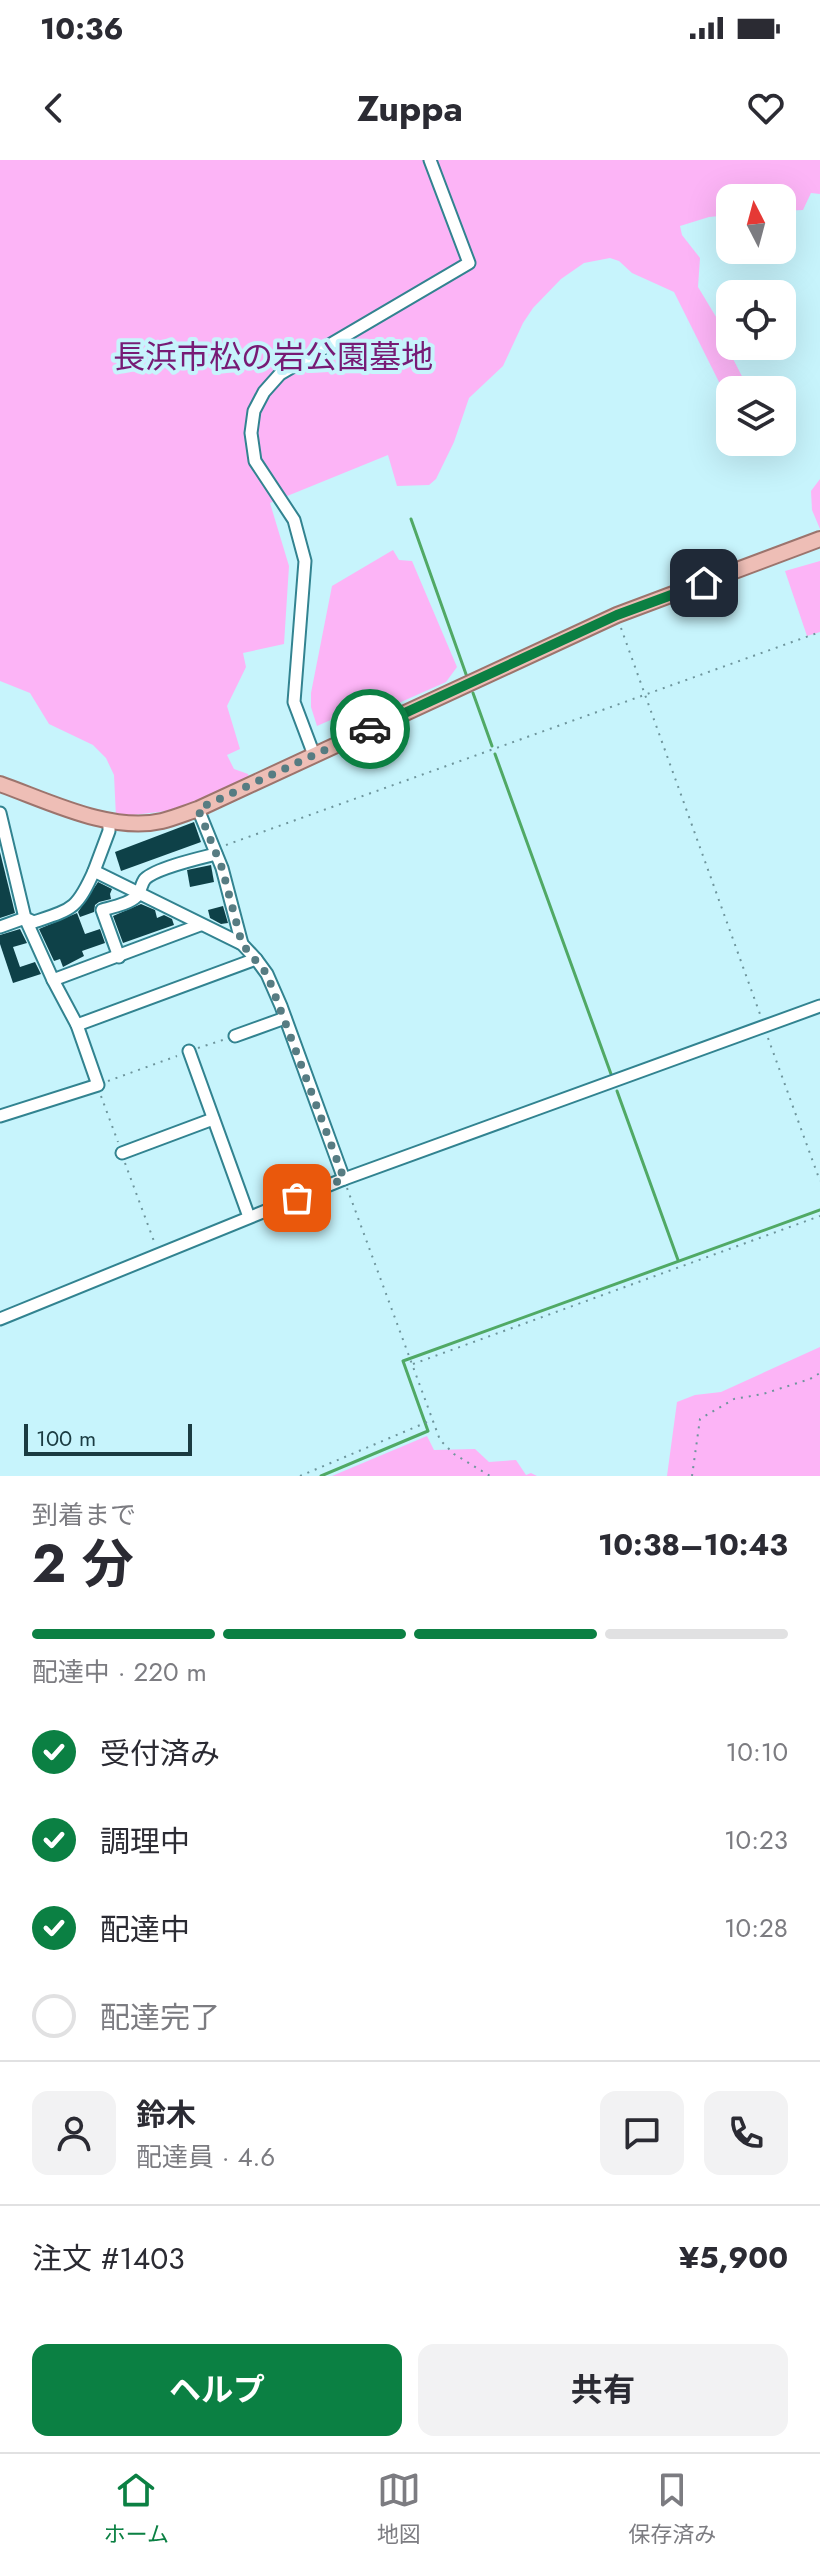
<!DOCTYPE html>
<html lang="ja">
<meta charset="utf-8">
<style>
:root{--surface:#fff;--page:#f2f2f3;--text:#2b2b33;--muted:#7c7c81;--line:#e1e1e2;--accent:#0b8043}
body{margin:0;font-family:Jost,"Noto Sans JP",sans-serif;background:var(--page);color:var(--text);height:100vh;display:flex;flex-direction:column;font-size:30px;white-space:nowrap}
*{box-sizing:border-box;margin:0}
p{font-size:26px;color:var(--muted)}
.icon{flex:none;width:44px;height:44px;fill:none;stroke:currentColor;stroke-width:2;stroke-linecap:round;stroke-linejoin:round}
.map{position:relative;height:1316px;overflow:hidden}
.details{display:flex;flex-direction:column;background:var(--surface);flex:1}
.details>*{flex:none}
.needle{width:52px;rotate:354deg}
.controls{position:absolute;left:716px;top:24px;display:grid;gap:16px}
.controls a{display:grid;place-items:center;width:80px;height:80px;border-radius:16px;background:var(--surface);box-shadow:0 8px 32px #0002;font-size:40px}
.scale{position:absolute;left:24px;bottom:20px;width:168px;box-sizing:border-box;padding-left:8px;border:4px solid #1a3b41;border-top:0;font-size:22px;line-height:28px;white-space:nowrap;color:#1a3b41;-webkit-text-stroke:6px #c7f4fc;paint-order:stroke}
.pin{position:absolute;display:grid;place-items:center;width:68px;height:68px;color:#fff;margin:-34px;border-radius:16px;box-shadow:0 4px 12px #0006}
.courier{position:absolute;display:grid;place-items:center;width:80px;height:80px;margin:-40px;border:6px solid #0b8043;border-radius:50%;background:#fff;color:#222;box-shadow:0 2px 10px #0007}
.overview em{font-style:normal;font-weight:700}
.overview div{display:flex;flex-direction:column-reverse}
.overview{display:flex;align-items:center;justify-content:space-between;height:136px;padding:0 32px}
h1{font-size:52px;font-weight:700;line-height:60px}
.bar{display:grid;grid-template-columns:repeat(4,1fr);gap:12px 8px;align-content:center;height:96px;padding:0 32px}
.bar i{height:10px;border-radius:6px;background:var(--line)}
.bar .active{background:var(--accent)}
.bar p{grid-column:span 4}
.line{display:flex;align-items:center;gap:20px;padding:0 32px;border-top:2px solid var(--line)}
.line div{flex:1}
.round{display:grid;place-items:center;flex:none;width:84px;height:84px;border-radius:16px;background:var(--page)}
ol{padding:0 32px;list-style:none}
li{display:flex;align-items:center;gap:24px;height:88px}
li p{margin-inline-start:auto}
li .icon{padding:8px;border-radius:50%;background:var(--accent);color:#fff;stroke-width:4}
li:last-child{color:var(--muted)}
li i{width:44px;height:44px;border:4px solid var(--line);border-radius:50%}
.cta{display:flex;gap:16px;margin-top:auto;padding:16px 32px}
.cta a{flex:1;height:92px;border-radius:16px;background:var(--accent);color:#fff;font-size:32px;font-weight:700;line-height:92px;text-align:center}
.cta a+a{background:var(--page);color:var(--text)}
.status{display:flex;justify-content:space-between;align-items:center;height:56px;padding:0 40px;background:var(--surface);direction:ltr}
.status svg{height:22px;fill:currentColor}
header{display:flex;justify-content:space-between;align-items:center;height:104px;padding:0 32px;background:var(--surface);font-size:36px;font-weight:700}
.tabs{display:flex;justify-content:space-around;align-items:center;height:112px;border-top:2px solid var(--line);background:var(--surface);font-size:22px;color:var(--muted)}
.tabs a{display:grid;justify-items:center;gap:4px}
.tabs .active{color:var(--accent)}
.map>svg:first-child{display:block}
</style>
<div class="status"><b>10:36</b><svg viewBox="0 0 49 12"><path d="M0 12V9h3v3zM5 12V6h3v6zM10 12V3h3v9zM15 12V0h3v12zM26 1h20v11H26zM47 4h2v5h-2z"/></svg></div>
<header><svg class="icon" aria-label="back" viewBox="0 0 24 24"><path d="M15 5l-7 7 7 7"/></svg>Zuppa<svg class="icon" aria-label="heart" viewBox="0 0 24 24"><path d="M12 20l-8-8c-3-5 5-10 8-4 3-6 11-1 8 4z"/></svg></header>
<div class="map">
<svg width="820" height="1316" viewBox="0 0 820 1316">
<rect width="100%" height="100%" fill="#c7f4fc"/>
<g fill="#fcb4f6">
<polygon points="0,0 820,0 820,34 811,33 803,50 782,51 782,38 730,38 730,55 709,57 680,66 682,75 700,98 698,127 721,165 729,191 749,230 730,230 730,244 674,132 632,113 619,101 610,98 584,103 561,119 533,148 523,163 503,206 469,238 454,282 436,319 429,325 397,326 388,295 270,343 289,406 284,484 243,493 246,507 227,546 240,589 227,595 234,609 248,614 249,618 220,633 167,651 116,657 114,615 106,598 93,585 49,564 30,533 0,521"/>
<polygon points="820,319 820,369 812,350 811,331"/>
<polygon points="393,390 399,400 412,401 457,507 446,522 347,566 342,555 317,566 311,547 311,533 332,426"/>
<polygon points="820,401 820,472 807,476 785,411"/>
<polygon points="820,1187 820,1316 667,1316 677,1242 695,1235 721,1232"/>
<polygon points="427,1276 434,1290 475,1289 489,1302 516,1300 526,1315 531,1313 537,1316 332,1316"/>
</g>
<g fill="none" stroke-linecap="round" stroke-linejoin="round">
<g stroke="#50a965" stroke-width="3">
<polyline points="411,359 467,517"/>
<polyline points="473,533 492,586"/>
<polyline points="495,594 611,914"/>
<polyline points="617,931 678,1100"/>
<polyline points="321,1316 428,1271 403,1201 820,1050"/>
</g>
</g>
<g fill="#0e4148">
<polygon points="194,662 201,682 121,711 115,692"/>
<polygon points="0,692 15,753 0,758"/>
<polygon points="211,705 214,722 190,727 187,710"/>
<polygon points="98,722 112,729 110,734 111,739 99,742 95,745 94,752 80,757 78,752"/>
<polygon points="141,744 155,750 157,758 164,755 172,759 174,765 123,783 113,756"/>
<polygon points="223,746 228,763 221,764 210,758 208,750"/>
<polygon points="77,753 85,774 100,769 105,783 82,791 84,796 63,807 60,799 54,801 39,769"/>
<polygon points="20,769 27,783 13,787 20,807 35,802 41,814 13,823 0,784 0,775"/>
</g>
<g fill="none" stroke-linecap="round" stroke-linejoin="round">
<defs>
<g id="minor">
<polyline points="314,595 294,542 305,401 294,360 255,301 251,273 254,251 264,232 280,214 469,103 430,0"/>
<polyline points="198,649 222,708 242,784"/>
<polyline points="0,653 25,758 53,820 77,865 98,925 0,956"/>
<polyline points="109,662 109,671 94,711 242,784 256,799 267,814 281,846 344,1019"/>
<path d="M0,767L25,758L34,762C73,749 77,749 94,711"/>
<path d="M119,797L102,750C113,747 129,744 137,736C141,731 141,724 145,719C156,708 200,698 216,694"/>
<polyline points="53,820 200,765"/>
<polyline points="77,865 256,799"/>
<polyline points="235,876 285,858"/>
<polyline points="189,891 249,1057"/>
<polyline points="122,993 213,959"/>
<polyline points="0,1159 344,1019 820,846"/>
</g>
<path id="major" d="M0,624C48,641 111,673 162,661C174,658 186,653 198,649L617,455L820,379"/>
</defs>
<use href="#minor" stroke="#328390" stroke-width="15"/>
<use href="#major" stroke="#9c746d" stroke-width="18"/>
<g stroke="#6e959c" stroke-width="2" stroke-dasharray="2 6" stroke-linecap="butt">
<polyline points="621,468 761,857"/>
<polyline points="226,685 820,472"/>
<polyline points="768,878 820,1021"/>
<polyline points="198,888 226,879"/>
<polyline points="108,921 177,896"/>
<polyline points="101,936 118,982"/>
<polyline points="125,1003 155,1084"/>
<polyline points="347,1028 440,1280 454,1294 490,1316"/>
<polyline points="413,1204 820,1056"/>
<polyline points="300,1316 432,1260"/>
<polyline points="692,1316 700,1259 734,1239 763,1234 810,1219 820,1213"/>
</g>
<use href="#minor" stroke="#fff" stroke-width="11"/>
<use href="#major" stroke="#eebeb6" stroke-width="14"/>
</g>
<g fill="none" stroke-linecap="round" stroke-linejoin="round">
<polyline stroke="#577c82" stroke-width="8" stroke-dasharray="0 14.4" points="297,1038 344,1019 267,814 242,784 222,708 198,649 370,569"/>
<polyline stroke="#0b8043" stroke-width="10" points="370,569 617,455 704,423"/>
</g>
<g text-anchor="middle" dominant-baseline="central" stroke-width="8" stroke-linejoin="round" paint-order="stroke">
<g font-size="32" fill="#771b75" stroke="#c7f4fc">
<text x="273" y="197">長浜市松の岩公園墓地</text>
</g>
</g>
</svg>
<div class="controls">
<a><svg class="needle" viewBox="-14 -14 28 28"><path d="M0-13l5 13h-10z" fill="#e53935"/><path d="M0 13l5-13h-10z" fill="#7c7c81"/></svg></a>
<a><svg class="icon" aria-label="locate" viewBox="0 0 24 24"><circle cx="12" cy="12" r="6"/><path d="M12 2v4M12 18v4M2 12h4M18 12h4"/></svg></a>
<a><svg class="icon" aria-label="layers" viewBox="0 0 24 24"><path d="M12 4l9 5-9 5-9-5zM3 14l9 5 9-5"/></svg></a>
</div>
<div class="scale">100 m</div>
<div class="pin" style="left:297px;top:1038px;background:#ea580c"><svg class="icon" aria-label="bag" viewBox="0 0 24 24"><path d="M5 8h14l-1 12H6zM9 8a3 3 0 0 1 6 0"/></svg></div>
<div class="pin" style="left:704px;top:423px;background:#1f2937"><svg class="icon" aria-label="home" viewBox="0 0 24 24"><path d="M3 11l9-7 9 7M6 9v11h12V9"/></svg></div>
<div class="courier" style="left:370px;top:569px"><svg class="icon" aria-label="car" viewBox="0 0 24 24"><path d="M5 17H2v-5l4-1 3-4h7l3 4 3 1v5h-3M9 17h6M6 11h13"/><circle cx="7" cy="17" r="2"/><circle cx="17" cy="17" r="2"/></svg></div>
</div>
<section class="details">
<div class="overview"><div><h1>2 分</h1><p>到着まで</p></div><em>10:38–10:43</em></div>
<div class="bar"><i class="active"></i><i class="active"></i><i class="active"></i><i></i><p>配達中 · 220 m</p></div>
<ol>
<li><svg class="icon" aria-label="check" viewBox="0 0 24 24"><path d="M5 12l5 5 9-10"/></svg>受付済み<p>10:10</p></li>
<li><svg class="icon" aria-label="check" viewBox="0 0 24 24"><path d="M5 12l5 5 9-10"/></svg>調理中<p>10:23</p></li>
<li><svg class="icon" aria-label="check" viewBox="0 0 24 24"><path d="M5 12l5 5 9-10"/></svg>配達中<p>10:28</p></li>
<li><i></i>配達完了</li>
</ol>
<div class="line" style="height:144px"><a class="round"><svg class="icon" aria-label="person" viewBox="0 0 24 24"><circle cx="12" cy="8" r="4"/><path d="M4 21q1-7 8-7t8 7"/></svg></a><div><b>鈴木</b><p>配達員 · 4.6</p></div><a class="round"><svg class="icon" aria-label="chat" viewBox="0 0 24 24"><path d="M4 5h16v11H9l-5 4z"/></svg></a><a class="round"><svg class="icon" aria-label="phone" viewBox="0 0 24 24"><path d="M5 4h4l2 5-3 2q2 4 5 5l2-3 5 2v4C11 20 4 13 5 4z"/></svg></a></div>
<div class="line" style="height:104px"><div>注文 #1403</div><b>¥5,900</b></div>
<div class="cta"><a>ヘルプ</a><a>共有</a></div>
</section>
<nav class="tabs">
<a class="active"><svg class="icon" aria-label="home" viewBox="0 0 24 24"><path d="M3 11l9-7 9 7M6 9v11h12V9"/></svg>ホーム</a>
<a><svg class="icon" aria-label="map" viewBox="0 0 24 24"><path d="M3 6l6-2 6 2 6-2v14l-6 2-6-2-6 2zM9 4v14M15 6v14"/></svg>地図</a>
<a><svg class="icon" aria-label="saved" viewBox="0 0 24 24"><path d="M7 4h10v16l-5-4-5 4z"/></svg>保存済み</a>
</nav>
